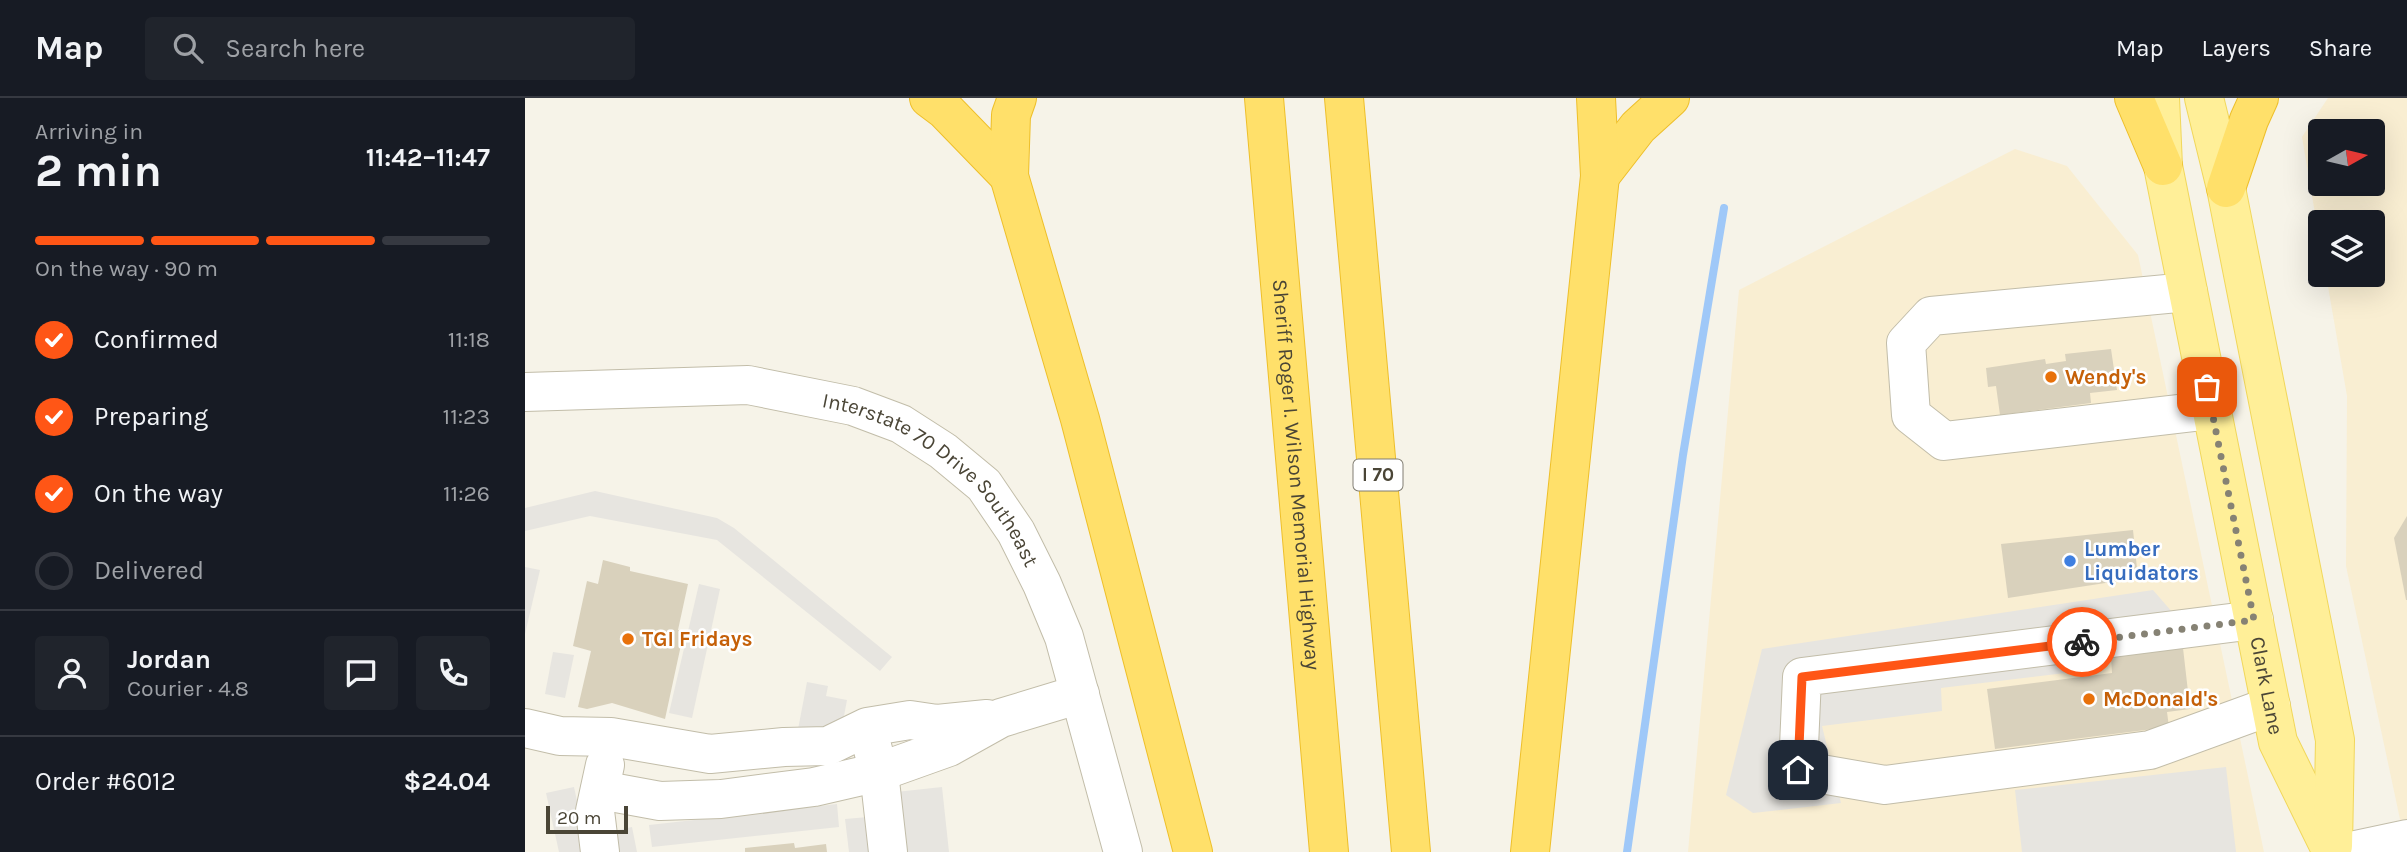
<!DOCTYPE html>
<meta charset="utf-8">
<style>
:root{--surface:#171b24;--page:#20242c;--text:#f1f3f6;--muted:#9ea1a6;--line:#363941;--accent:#ff5616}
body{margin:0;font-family:Karla,sans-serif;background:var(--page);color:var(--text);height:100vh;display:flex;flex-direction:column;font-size:26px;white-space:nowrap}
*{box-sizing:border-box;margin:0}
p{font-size:23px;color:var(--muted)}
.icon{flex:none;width:38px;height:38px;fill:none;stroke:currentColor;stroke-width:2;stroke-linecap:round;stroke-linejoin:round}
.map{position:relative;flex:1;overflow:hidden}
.panel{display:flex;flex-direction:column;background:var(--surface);width:525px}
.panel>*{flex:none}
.needle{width:46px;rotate:82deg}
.fabs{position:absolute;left:1783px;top:21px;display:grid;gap:14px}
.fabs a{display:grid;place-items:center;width:77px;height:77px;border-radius:7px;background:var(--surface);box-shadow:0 7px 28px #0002;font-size:35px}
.scale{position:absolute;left:21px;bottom:18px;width:82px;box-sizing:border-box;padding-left:7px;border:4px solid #4a4536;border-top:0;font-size:19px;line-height:24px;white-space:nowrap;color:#4a4536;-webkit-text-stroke:5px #fff;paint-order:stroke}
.pin{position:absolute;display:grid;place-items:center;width:60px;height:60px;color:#fff;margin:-30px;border-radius:14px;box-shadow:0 4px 10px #0006}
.courier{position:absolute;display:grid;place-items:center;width:70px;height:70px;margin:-35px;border:5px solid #ff5616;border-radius:50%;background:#fff;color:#222;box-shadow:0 2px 9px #0007}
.head em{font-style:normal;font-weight:700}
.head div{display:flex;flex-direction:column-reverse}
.head{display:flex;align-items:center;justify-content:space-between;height:119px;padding:0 35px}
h1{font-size:46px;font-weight:700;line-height:52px}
.bar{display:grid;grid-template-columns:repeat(4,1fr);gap:10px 7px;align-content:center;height:84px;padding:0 35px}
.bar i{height:9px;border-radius:5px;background:var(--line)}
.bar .on{background:var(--accent)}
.bar p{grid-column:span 4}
.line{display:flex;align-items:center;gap:18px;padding:0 35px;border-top:2px solid var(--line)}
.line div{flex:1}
.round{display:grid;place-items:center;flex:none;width:74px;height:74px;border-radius:7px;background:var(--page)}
ol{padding:0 35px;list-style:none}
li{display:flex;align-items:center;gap:21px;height:77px}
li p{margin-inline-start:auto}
li .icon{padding:7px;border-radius:50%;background:var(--accent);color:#fff;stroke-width:4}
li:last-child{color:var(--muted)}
li i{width:38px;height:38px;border:4px solid var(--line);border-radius:50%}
header{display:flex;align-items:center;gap:42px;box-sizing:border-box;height:98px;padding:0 35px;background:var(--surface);border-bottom:2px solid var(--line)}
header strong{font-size:33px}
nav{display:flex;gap:38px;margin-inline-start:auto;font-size:24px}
.search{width:490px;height:63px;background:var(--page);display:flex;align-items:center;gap:18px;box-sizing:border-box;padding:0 24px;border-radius:7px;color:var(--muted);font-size:26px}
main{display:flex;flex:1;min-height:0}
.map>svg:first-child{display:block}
</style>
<header>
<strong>Map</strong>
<div class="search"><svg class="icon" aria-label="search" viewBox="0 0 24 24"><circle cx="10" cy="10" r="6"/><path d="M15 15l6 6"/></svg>Search here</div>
<nav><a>Map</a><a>Layers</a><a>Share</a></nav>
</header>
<main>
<section class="panel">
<div class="head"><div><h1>2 min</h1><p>Arriving in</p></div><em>11:42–11:47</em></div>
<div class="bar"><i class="on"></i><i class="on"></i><i class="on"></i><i></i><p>On the way · 90 m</p></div>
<ol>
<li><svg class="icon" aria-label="check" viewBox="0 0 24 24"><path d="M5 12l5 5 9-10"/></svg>Confirmed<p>11:18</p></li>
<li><svg class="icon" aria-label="check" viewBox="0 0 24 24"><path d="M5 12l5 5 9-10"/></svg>Preparing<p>11:23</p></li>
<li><svg class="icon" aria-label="check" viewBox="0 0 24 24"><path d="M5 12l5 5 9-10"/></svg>On the way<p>11:26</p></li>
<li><i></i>Delivered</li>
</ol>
<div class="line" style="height:126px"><a class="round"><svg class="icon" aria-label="person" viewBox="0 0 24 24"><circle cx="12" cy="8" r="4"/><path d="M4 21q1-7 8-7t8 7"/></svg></a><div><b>Jordan</b><p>Courier · 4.8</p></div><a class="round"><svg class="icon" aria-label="chat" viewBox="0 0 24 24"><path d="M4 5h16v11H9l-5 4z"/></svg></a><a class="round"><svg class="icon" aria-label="phone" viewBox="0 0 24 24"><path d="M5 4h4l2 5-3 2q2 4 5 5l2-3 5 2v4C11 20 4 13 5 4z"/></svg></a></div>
<div class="line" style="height:91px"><div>Order #6012</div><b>$24.04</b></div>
</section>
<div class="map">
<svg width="1882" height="754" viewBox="0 0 1882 754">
<rect width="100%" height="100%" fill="#f6f3e8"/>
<g fill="#f9eed2" fill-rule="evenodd">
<path d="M1803,0H1882V754L1821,468L1822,298L1801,177H1848V124H1796L1795,145L1777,39ZM1796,33H1848V86H1796Z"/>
<polygon points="1490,51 1542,68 1613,157 1739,754 1163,754 1214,192"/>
</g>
<g fill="#e7e5e0">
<polygon points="70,393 192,420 209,430 367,559 355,573 192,442 65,418 0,433 0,410"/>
<polygon points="0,469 15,472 0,536"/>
<polygon points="174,486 195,491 167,620 144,615"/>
<polygon points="1628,492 1648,515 1581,549 1574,571 1416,590 1417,613 1297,628 1316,705 1228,715 1201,697 1237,551"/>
<polygon points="28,554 49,557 40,600 20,596"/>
<polygon points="282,584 303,588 301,598 322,602 309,671 267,663"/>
<polygon points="1701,669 1711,754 1497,754 1490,692"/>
<polygon points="49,689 63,754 34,754 21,695"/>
<polygon points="417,689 424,754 378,754 371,694"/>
<polygon points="312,706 314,729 127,749 124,727"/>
<polygon points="343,719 347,754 324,754 320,721"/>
<polygon points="107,729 112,754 88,754 84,734"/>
</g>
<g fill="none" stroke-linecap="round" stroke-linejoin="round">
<polyline stroke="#9fc8f8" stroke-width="8" points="1102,754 1158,357 1199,110"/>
</g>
<g fill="#d9d1bc">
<polygon points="1586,251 1592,292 1565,295 1566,305 1475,317 1471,288 1463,289 1461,270 1520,261 1521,266 1541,263 1540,256"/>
<polygon points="1882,418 1882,502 1881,502 1869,440"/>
<polygon points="1608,432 1613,480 1483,500 1476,446"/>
<polygon points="78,462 105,469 105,473 163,486 153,532 159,533 140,621 87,605 62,611 53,609 66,553 48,548 62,483 73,486"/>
<polygon points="1658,550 1665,611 1642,614 1644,629 1470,651 1462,591 1587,575 1586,559"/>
<polygon points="269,745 270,750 301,746 302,754 220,754 220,750"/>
</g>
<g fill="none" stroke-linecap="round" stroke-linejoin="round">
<defs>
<g id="minor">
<polyline points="1663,194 1406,218 1381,245 1386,317 1419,343 1687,312"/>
<path id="s1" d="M0,294L223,287L328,308L376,326L418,353L459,387L491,434L517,486L539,539L598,754"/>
<polyline points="1729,522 1277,579 1273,672 1360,687 1625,652 1746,608"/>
<polyline points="0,630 35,638 86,639 185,656 259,649 303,648 342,629 385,622 412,626 462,621"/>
<polyline points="347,648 354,674 363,754"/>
<polyline points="75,692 135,703 196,701 289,689 354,674 424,649 476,620 555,596"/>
<polyline points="75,754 70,713 80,667"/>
<polyline points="1821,754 1882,741"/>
</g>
<g id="major">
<path id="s2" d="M1635,0L1638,68L1753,644L1807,754"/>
<polyline points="1679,0 1701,90 1810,642 1808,748"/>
</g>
<g id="highway">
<polyline points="404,0 420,12 484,78"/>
<polyline points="492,0 486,17 484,78 555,321 668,754"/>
<path id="s3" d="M739,0L804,754"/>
<polyline points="819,0 886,754"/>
<polyline points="1609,0 1638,68"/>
<polyline points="1075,78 1113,29 1145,0"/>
<polyline points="1701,90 1724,22 1734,0"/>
<polyline points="1005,754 1075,78 1071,0"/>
</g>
</defs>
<use href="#minor" stroke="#c2bda9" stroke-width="40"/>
<use href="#major" stroke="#f1d75b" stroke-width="40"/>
<use href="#highway" stroke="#eebf2a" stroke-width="40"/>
<use href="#minor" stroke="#fff" stroke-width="38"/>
<use href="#major" stroke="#ffef98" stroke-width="38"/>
<use href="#highway" stroke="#ffe06a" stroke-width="38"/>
</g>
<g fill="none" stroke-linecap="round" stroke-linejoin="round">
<polyline stroke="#868274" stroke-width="7" stroke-dasharray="0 12.6" points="1557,544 1729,522 1682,289"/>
<polyline stroke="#ff5616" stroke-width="9" points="1273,672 1277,579 1557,544"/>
</g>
<g fill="#e8710a" stroke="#fff" stroke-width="2.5">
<circle cx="1526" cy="279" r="7"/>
<circle cx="103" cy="541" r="7"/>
<circle cx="1564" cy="601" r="7"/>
</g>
<circle fill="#3f7fe0" stroke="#fff" stroke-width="2.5" cx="1545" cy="463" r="7"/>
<g text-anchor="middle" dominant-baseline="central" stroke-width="5" stroke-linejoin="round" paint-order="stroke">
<rect fill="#fff" stroke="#807d72" stroke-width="2" x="828.5" y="361.5" width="49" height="31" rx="5"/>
<g font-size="19" font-weight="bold" fill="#4a4536">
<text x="853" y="377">I 70</text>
</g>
<g font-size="21" font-weight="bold" fill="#c56008" stroke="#fff" text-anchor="start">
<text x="1540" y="279">Wendy's</text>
<text x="117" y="541">TGI Fridays</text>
<text x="1578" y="601">McDonald's</text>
</g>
<g font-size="21" fill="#4a4536" stroke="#fff">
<text stroke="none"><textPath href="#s3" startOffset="378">Sheriff Roger I. Wilson Memorial Highway</textPath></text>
<text stroke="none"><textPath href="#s1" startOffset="439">Interstate 70 Drive Southeast</textPath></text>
<text stroke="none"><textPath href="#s2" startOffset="598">Clark Lane</textPath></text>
</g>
<g font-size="21" font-weight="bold" fill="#366cbe" stroke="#fff" text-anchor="start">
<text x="1559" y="451">Lumber<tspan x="1559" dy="24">Liquidators</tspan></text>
</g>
</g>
</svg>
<div class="fabs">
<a><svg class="needle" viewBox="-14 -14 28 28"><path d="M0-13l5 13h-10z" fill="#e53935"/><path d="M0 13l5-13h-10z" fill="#9ea1a6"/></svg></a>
<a><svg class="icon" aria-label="layers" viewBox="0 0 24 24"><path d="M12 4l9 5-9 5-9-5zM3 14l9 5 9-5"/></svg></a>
</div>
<div class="scale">20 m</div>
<div class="pin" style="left:1682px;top:289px;background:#ea580c"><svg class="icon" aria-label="bag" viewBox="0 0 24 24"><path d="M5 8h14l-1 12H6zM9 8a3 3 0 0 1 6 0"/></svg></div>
<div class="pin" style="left:1273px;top:672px;background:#1f2937"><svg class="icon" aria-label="home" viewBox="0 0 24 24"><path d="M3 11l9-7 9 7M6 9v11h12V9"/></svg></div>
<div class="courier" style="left:1557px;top:544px"><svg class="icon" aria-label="bike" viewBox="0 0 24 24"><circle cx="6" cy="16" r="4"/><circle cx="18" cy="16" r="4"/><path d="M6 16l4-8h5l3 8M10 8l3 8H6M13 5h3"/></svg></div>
</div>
</main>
